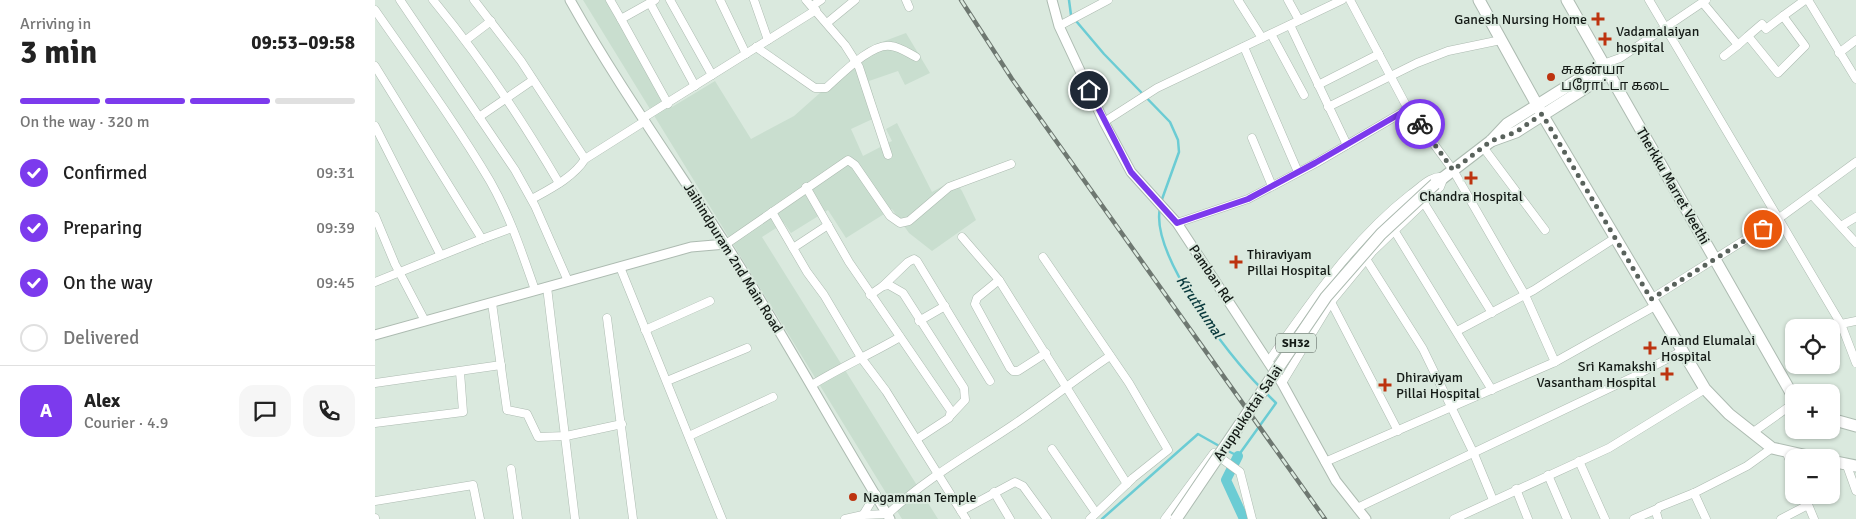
<!DOCTYPE html>
<meta charset="utf-8">
<style>
:root{--surface:#fff;--page:#f6f6f6;--text:#222;--muted:#767676;--line:#e0e0e0;--accent:#7c3aed}
body{margin:0;font-family:Signika,"Noto Sans Tamil",sans-serif;background:var(--page);color:var(--text);height:100vh;display:flex;flex-direction:column;font-size:19px;white-space:nowrap}
*{box-sizing:border-box;margin:0}
p{font-size:16px;color:var(--muted)}
.icon{flex:none;width:28px;height:28px;fill:none;stroke:currentColor;stroke-width:2;stroke-linecap:round;stroke-linejoin:round}
.map{position:relative;flex:1;overflow:hidden}
.drawer{display:flex;flex-direction:column;background:var(--surface);width:375px}
.drawer>*{flex:none}
.controls{position:absolute;left:1410px;top:319px;display:grid;gap:10px}
.controls a{display:grid;place-items:center;width:55px;height:55px;border-radius:10px;background:var(--surface);box-shadow:0 1px 4px #0004;font-size:25px}
.pin{position:absolute;display:grid;place-items:center;width:42px;height:42px;color:#fff;margin:-21px;border:2px solid #fff;border-radius:50%;box-shadow:0 1px 5px #0007}
.courier{position:absolute;display:grid;place-items:center;width:50px;height:50px;margin:-25px;border:4px solid #7c3aed;border-radius:50%;background:#fff;color:#222;box-shadow:0 1px 6px #0007}
.summary em{font-style:normal;font-weight:700}
.summary div{display:flex;flex-direction:column-reverse}
.summary{display:flex;align-items:center;justify-content:space-between;height:85px;padding:0 20px}
h1{font-size:32px;font-weight:700;line-height:38px}
.bar{display:grid;grid-template-columns:repeat(4,1fr);gap:8px 5px;align-content:center;height:60px;padding:0 20px}
.bar i{height:6px;border-radius:4px;background:var(--line)}
.bar .on{background:var(--accent)}
.bar p{grid-column:span 4}
.line{display:flex;align-items:center;gap:12px;padding:0 20px;border-top:1px solid var(--line)}
.line div{flex:1}
.round{display:grid;place-items:center;flex:none;width:52px;height:52px;border-radius:15px;background:var(--page)}
ol{padding:0 20px;list-style:none}
li{display:flex;align-items:center;gap:15px;height:55px}
li p{margin-inline-start:auto}
li .icon{padding:5px;border-radius:50%;background:var(--accent);color:#fff;stroke-width:4}
li:last-child{color:var(--muted)}
li i{width:28px;height:28px;border:2px solid var(--line);border-radius:50%}
main{display:flex;flex:1;min-height:0}
.map>svg:first-child{display:block}
</style>
<main>
<section class="drawer">
<div class="summary"><div><h1>3 min</h1><p>Arriving in</p></div><em>09:53–09:58</em></div>
<div class="bar"><i class="on"></i><i class="on"></i><i class="on"></i><i></i><p>On the way · 320 m</p></div>
<ol>
<li><svg class="icon" aria-label="check" viewBox="0 0 24 24"><path d="M5 12l5 5 9-10"/></svg>Confirmed<p>09:31</p></li>
<li><svg class="icon" aria-label="check" viewBox="0 0 24 24"><path d="M5 12l5 5 9-10"/></svg>Preparing<p>09:39</p></li>
<li><svg class="icon" aria-label="check" viewBox="0 0 24 24"><path d="M5 12l5 5 9-10"/></svg>On the way<p>09:45</p></li>
<li><i></i>Delivered</li>
</ol>
<div class="line" style="height:90px"><b class="round" style="background:var(--accent);color:#fff">A</b><div><b>Alex</b><p>Courier · 4.9</p></div><a class="round"><svg class="icon" aria-label="chat" viewBox="0 0 24 24"><path d="M4 5h16v11H9l-5 4z"/></svg></a><a class="round"><svg class="icon" aria-label="phone" viewBox="0 0 24 24"><path d="M5 4h4l2 5-3 2q2 4 5 5l2-3 5 2v4C11 20 4 13 5 4z"/></svg></a></div>
</section>
<div class="map">
<svg width="1481" height="519" viewBox="0 0 1481 519">
<rect width="100%" height="100%" fill="#dae9de"/>
<polygon fill="#c9decf" points="208,0 235,0 297,107 340,81 376,139 419,116 499,45 531,33 555,73 530,85 523,71 494,81 504,116 476,129 488,156 517,141 511,129 522,123 557,192 579,180 587,191 601,220 557,251 534,233 517,209 471,238 453,210 416,233 409,223 387,237 563,519 527,519"/>
<g fill="none" stroke-linecap="round" stroke-linejoin="round">
<g stroke="#6bccd4" stroke-width="2.5">
<polyline points="694,0 696,15 729,54 795,122 803,140 804,152 786,202"/>
<path d="M785,208C775,254 853,355 886,388"/>
<polyline points="851,450 863,456 901,403 890,392"/>
<polyline points="727,519 823,434 846,447"/>
</g>
<polyline stroke="#6bccd4" stroke-width="10" points="863,456 851,480 869,519"/>
<defs>
<g id="minor">
<polyline points="25,0 140,170 160,206 193,281"/>
<path d="M58,0C106,58 146,118 184,183"/>
<path d="M99,0L146,61L210,159C199,177 175,189 157,199"/>
<polyline points="235,0 246,19 280,0"/>
<polyline points="295,0 337,75"/>
<polyline points="345,0 371,54"/>
<polyline points="379,0 393,40"/>
<polyline points="431,0 470,45 484,67 513,155"/>
<polyline points="531,0 534,7"/>
<polyline points="863,0 887,38"/>
<polyline points="913,0 924,20"/>
<polyline points="1274,0 1466,324 1481,363"/>
<polyline points="1433,0 1481,79"/>
<polyline points="275,3 320,86"/>
<polyline points="1328,3 1363,45 1349,56"/>
<polyline points="437,6 446,0"/>
<path d="M0,10C39,66 80,122 115,181C135,216 147,253 160,290"/>
<polyline points="1408,16 1430,0"/>
<polyline points="246,19 293,104"/>
<polyline points="452,23 480,0"/>
<polyline points="915,25 972,145"/>
<polyline points="684,26 733,0"/>
<polyline points="896,34 929,95"/>
<polyline points="91,40 116,21"/>
<polyline points="1363,45 1373,36 1403,73 1430,46 1408,16 1391,29 1387,24 1373,36"/>
<path d="M381,47L440,88H451C465,76 497,42 516,46C525,47 533,53 541,57"/>
<polyline points="869,47 923,172"/>
<polyline points="1464,53 1481,40"/>
<polyline points="1228,64 1245,58 1331,0"/>
<polyline points="0,66 107,239 0,282"/>
<polyline points="943,85 1004,54"/>
<polyline points="953,107 1042,63 1073,51 1126,40"/>
<polyline points="1033,109 1078,170 1150,295 1180,362"/>
<polyline points="104,117 158,80"/>
<polyline points="268,118 441,10"/>
<polyline points="729,122 782,88 967,0"/>
<polyline points="0,126 65,254"/>
<polyline points="877,138 897,186"/>
<polyline points="1108,147 1170,230"/>
<polyline points="210,159 270,121"/>
<polyline points="431,187 474,262 576,411 574,418 542,439"/>
<polyline points="1437,195 1481,243"/>
<polyline points="1049,203 1117,313"/>
<polyline points="397,212 432,272 449,295 487,359 511,391 591,519"/>
<polyline points="0,216 20,264 50,321"/>
<polyline points="802,223 873,199 941,163 1033,109 975,0"/>
<polyline points="1466,226 1481,217"/>
<polyline points="1019,230 1117,390"/>
<polyline points="587,237 624,280 752,484"/>
<polyline points="107,239 137,228"/>
<polyline points="351,244 473,160 480,165 515,216 525,223 534,221 574,187 636,164"/>
<polyline points="418,248 453,225"/>
<polyline points="668,257 754,383 793,450 758,478 715,519"/>
<polyline points="991,259 1048,349 1099,454 1118,500"/>
<polyline points="245,267 347,519"/>
<polyline points="624,280 602,298 600,304 635,368 638,371 643,371 671,353"/>
<polyline points="508,286 533,262 539,259 542,261 615,381"/>
<polyline points="172,287 200,519"/>
<polyline points="495,295 508,286 514,285 528,293 589,388 590,400 576,415"/>
<polyline points="1276,299 1403,219 1481,162"/>
<polyline points="956,302 1023,431"/>
<polyline points="117,303 132,410 152,414 163,437 191,436 247,424"/>
<polyline points="232,318 258,519"/>
<polyline points="544,321 570,306"/>
<polyline points="1466,324 1481,321"/>
<polyline points="270,330 335,301"/>
<polyline points="1082,331 1159,290 1240,238"/>
<path d="M893,362C936,302 977,240 1036,194C1046,187 1056,175 1069,177L1065,187L998,251L956,302L907,383"/>
<polyline points="292,381 372,348"/>
<polyline points="0,383 126,365"/>
<path d="M437,385C466,367 496,354 525,337"/>
<polyline points="0,423 88,412 85,372"/>
<polyline points="1377,433 1419,403"/>
<polyline points="314,436 398,397"/>
<polyline points="677,449 721,513"/>
<polyline points="1411,451 1419,471"/>
<polyline points="1204,461 1230,519"/>
<polyline points="950,462 1180,362 1280,306"/>
<polyline points="1471,463 1481,491"/>
<polyline points="136,469 143,519"/>
<polyline points="1173,475 1192,519"/>
<polyline points="1141,489 1153,519"/>
<polyline points="619,492 635,519"/>
<polyline points="1319,493 1331,519"/>
<polyline points="1429,495 1439,519"/>
<polyline points="0,501 98,485 105,519"/>
<polyline points="982,508 1258,377 1307,351"/>
<polyline points="586,511 640,482 648,486 672,519"/>
<polyline points="488,515 501,494"/>
<polyline points="0,518 0,519"/>
<path d="M470,519L488,515L513,514C550,479 595,454 638,425C671,403 702,378 735,356"/>
<polyline points="790,519 839,453 865,472 877,519"/>
<polyline points="1079,519 1234,448 1330,389"/>
<polyline points="1259,519 1282,509"/>
<polyline points="1283,519 1281,512 1284,507 1319,493 1372,466 1397,448"/>
<polyline points="1406,519 1433,505"/>
</g>
<g id="tertiary">
<path d="M195,0C242,84 298,162 350,243C408,333 459,428 515,519"/>
<polyline points="677,0 684,26 729,122 756,172 802,223 907,383 961,481 991,519"/>
<polyline points="0,335 316,247 351,244"/>
</g>
<g id="primary">
<polyline points="1104,0 1167,114 1330,389 1354,414 1397,448 1442,458"/>
<polyline points="1192,0 1419,398"/>
<polyline points="1116,141 1141,132 1234,73"/>
<polyline points="1060,184 1116,141 1132,124 1228,64"/>
<polyline points="1456,419 1481,426"/>
<polyline points="1456,461 1481,466"/>
</g>
</defs>
<use href="#minor" stroke="#adbbb1" stroke-width="9"/>
<use href="#tertiary" stroke="#adbbb1" stroke-width="11"/>
<use href="#primary" stroke="#adbbb1" stroke-width="13"/>
<use href="#minor" stroke="#fff" stroke-width="8"/>
<use href="#tertiary" stroke="#fff" stroke-width="9"/>
<use href="#primary" stroke="#fff" stroke-width="11"/>
<defs>
<polyline id="rail" points="586,0 637,79 950,519"/>
</defs>
<use href="#rail" stroke="#6e7871" stroke-width="4.5"/>
<use href="#rail" stroke="#dae9de" stroke-width="2.5" stroke-dasharray="8" stroke-linecap="butt"/>
<defs>
<polyline id="primary-bridge" points="801,519 951,297 1006,234 1060,184"/>
</defs>
<use href="#primary-bridge" stroke="#adbbb1" stroke-width="13" stroke-linecap="butt"/>
<use href="#primary-bridge" stroke="#fff" stroke-width="11"/>
</g>
<g fill="none" stroke-linecap="round" stroke-linejoin="round">
<polyline stroke="#59625c" stroke-width="5" stroke-dasharray="0 9" points="1045,124 1078,170 1116,141 1141,132 1167,114 1276,299 1388,229"/>
<polyline stroke="#7c3aed" stroke-width="6" points="714,90 756,172 802,223 873,199 940,163 1033,109 1045,124"/>
</g>
<g fill="#bd330f" stroke="#dae9de" stroke-width="2">
<path d="M1220.5 11.5h5v5h5v5h-5v5h-5v-5h-5v-5h5z"/>
<path d="M1227.5 31.5h5v5h5v5h-5v5h-5v-5h-5v-5h5z"/>
<circle cx="1176" cy="77" r="5"/>
<path d="M1093.5 170.5h5v5h5v5h-5v5h-5v-5h-5v-5h5z"/>
<path d="M858.5 254.5h5v5h5v5h-5v5h-5v-5h-5v-5h5z"/>
<path d="M1272.5 340.5h5v5h5v5h-5v5h-5v-5h-5v-5h5z"/>
<path d="M1289.5 366.5h5v5h5v5h-5v5h-5v-5h-5v-5h5z"/>
<path d="M1007.5 377.5h5v5h5v5h-5v5h-5v-5h-5v-5h5z"/>
<circle cx="478" cy="497" r="5"/>
</g>
<g text-anchor="middle" dominant-baseline="central" stroke-width="4" stroke-linejoin="round" paint-order="stroke">
<rect fill="#dae9de" stroke="#4f5852" stroke-width="1" x="901" y="333.5" width="40" height="19" rx="4"/>
<g font-size="12" font-weight="bold" fill="#141a16">
<text x="921" y="343">SH32</text>
</g>
<g font-size="14" fill="#141a16" stroke="#dae9de" text-anchor="start">
<text x="1212" y="19" text-anchor="end">Ganesh Nursing Home</text>
<text x="1241" y="31">Vadamalaiyan<tspan x="1241" dy="16">hospital</tspan></text>
<text x="1186" y="69">சுகன்யா<tspan x="1186" dy="16">பரோட்டா கடை</tspan></text>
<text x="1096" y="196" text-anchor="middle">Chandra Hospital</text>
<text x="872" y="254">Thiraviyam<tspan x="872" dy="16">Pillai Hospital</tspan></text>
<text x="1286" y="340">Anand Elumalai<tspan x="1286" dy="16">Hospital</tspan></text>
<text x="1281" y="366" text-anchor="end">Sri Kamakshi<tspan x="1281" dy="16">Vasantham Hospital</tspan></text>
<text x="1021" y="377">Dhiraviyam<tspan x="1021" dy="16">Pillai Hospital</tspan></text>
<text x="488" y="497">Nagamman Temple</text>
</g>
<g font-size="14" fill="#141a16" stroke="#dae9de">
<text transform="translate(1298 186) rotate(60)">Therkku Marret Veethi</text>
<text transform="translate(358 258) rotate(58)">Jaihindpuram 2nd Main Road</text>
<text transform="translate(836 274) rotate(56)">Pamban Rd</text>
<text transform="translate(873 413) rotate(-56)">Aruppukottai Salai</text>
</g>
<g font-size="15" font-style="italic" fill="#08393c" stroke="#dae9de">
<text transform="translate(825 307) rotate(56)">Kiruthumal</text>
</g>
</g>
</svg>
<div class="controls">
<a><svg class="icon" aria-label="locate" viewBox="0 0 24 24"><circle cx="12" cy="12" r="6"/><path d="M12 2v4M12 18v4M2 12h4M18 12h4"/></svg></a>
<a>+</a>
<a>−</a>
</div>
<div class="pin" style="left:1388px;top:229px;background:#ea580c"><svg class="icon" aria-label="bag" viewBox="0 0 24 24"><path d="M5 8h14l-1 12H6zM9 8a3 3 0 0 1 6 0"/></svg></div>
<div class="pin" style="left:714px;top:90px;background:#1f2937"><svg class="icon" aria-label="home" viewBox="0 0 24 24"><path d="M3 11l9-7 9 7M6 9v11h12V9"/></svg></div>
<div class="courier" style="left:1045px;top:124px"><svg class="icon" aria-label="bike" viewBox="0 0 24 24"><circle cx="6" cy="16" r="4"/><circle cx="18" cy="16" r="4"/><path d="M6 16l4-8h5l3 8M10 8l3 8H6M13 5h3"/></svg></div>
</div>
</main>
